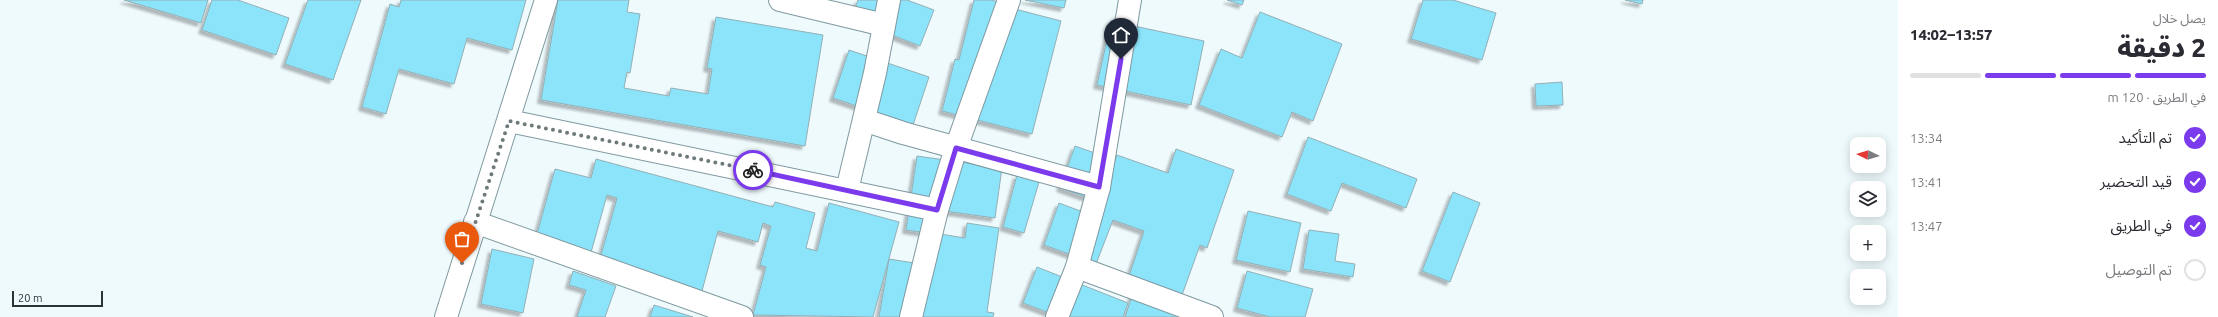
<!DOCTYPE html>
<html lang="ar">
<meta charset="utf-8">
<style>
:root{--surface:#fff;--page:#f2f2f3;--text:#2b2b33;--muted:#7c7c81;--line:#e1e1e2;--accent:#7c3aed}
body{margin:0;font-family:Ubuntu,"Noto Sans Arabic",sans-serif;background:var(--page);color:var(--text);direction:rtl;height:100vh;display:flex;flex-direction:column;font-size:15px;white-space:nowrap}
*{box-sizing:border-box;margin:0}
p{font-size:13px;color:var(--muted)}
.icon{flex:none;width:22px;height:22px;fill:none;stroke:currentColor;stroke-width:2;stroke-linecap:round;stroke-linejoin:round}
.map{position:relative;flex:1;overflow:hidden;direction:ltr}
.sheet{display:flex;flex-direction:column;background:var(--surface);width:320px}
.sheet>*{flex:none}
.needle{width:26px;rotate:275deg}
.buttons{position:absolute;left:1850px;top:137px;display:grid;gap:8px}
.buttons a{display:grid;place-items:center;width:36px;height:36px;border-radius:8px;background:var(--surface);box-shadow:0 2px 10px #0003;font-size:20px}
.scale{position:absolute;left:12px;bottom:10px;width:91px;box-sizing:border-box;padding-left:4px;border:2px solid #293437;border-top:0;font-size:11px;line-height:14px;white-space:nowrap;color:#293437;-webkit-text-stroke:3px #effafd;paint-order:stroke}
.pin{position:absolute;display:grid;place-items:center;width:34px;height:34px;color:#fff;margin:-41px -17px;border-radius:50% 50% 50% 0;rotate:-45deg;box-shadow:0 0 4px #0007}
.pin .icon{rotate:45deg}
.courier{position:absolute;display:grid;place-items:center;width:40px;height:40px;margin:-20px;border:3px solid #7c3aed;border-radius:50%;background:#fff;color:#222;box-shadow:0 1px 5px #0007}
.head em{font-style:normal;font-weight:800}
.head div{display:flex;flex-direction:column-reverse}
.head{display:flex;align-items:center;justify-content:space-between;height:68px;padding:0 12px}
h1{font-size:26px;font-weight:800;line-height:30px}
.bar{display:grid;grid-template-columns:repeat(4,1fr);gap:6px 4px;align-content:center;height:48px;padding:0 12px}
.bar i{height:5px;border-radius:3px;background:var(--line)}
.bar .active{background:var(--accent)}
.bar p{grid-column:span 4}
ol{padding:0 12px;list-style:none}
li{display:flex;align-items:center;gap:12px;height:44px}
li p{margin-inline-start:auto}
li .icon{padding:4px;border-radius:50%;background:var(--accent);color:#fff;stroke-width:4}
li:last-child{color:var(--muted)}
li i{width:22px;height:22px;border:2px solid var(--line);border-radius:50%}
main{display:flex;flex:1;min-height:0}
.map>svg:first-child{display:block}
</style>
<main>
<section class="sheet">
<div class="head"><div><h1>2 دقيقة</h1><p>يصل خلال</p></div><em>13:57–14:02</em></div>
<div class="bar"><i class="active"></i><i class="active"></i><i class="active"></i><i></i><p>في الطريق · 120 m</p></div>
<ol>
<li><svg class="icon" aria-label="check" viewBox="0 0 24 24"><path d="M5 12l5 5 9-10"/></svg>تم التأكيد<p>13:34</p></li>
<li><svg class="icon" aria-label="check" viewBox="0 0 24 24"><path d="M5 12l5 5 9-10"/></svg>قيد التحضير<p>13:41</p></li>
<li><svg class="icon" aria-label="check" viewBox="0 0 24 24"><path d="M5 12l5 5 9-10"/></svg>في الطريق<p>13:47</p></li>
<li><i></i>تم التوصيل</li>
</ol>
</section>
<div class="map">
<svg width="1898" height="317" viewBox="0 0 1898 317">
<defs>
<filter id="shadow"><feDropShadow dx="-3.5" dy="3.5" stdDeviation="1" flood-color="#0004"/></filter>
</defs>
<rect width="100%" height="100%" fill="#effafd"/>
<g fill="#8be4fa" stroke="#93afb6" filter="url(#shadow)">
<polygon points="124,0 208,0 201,23"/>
<polygon points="212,0 238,0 289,18 276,55 202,30"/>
<polygon points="308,0 361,0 333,80 285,64"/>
<polygon points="401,0 526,0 512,50 467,38 454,84 399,69 386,114 362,107 390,4 399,7"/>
<polygon points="558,0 629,0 627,12 640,14 630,73 627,72 624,88 669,96 671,88 708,94 712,69 707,68 716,17 823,35 805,146 541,100"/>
<polygon points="858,0 907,0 934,10 920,46 851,19"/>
<polygon points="974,0 991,0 1015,6 1015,9 1061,21 1032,134 942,111 955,59 959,60"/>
<polygon points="1025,0 1066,0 1064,8"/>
<polygon points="1227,0 1244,0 1242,5"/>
<polygon points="1423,0 1453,0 1496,13 1482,60 1411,39"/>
<polygon points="1625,0 1643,0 1642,4"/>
<polygon points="1260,12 1342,44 1313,121 1292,112 1282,137 1199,105 1221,49 1242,58"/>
<polygon points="1111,21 1204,41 1191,105 1097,85"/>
<polygon points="849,50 929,77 913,125 833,98"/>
<polygon points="1562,82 1563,105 1536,106 1535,84"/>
<polygon points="1308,137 1417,179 1406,208 1342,183 1331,211 1287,194"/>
<polygon points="1075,146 1112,159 1104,193 1117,155 1168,173 1176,149 1234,170 1207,248 1200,245 1182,295 1129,276 1144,231 1113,220 1096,264 1044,245 1059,203 1083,212 1088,198 1060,188"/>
<polygon points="917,156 1002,168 995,218 937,210 934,233 965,238 967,223 999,228 987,312 994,313 993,317 879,317 889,259 921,264 926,233 906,230"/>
<polygon points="596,159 773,207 775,202 815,213 806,248 817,251 829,203 899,222 873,317 753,315 766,267 760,265 771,226 763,223 758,242 718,231 702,291 599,262 617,198 607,195 590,256 535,241 555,169 591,178"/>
<polygon points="1017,175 1039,182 1024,233 1003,227"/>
<polygon points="1453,192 1480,203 1450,282 1422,271"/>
<polygon points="1248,211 1301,223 1290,272 1236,260"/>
<polygon points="1309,230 1339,234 1335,261 1355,264 1353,277 1303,269"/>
<polygon points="492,249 534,259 523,313 481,304"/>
<polygon points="1037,267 1128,303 1123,317 1060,317 1023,303"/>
<polygon points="573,271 616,286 605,317 577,317 586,290 569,285"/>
<polygon points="1247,271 1313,289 1305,317 1270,317 1237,308"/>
<polygon points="1133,293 1200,317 1125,317"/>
<polygon points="654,305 693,317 650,317"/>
</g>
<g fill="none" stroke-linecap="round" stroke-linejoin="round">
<defs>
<g id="minor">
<polyline points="780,0 884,25"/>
<polyline points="864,120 903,133 1099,187"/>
<polyline points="509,121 937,210"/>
<polyline points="847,190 875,73 889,0"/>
<polyline points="475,222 742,317"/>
<polyline points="1077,267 1212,317"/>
<polyline points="446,317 546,0"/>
<polyline points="911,317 937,210 956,148 1009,0"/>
<polyline points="1057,317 1077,267 1099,187 1130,0"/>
</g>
</defs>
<use href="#minor" stroke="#7e99a0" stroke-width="24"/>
<use href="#minor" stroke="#fff" stroke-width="22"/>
</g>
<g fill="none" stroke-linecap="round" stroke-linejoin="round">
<polyline stroke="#6e797c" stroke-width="4" stroke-dasharray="0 7.2" points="462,263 509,121 753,170"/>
<polyline stroke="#7c3aed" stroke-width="5" points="753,170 937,210 956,148 1099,187 1121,59"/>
</g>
</svg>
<div class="buttons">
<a><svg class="needle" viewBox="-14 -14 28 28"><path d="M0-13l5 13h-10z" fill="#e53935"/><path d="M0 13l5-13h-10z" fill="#7c7c81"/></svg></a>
<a><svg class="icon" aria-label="layers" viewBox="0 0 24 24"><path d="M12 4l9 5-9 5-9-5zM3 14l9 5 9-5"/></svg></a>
<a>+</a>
<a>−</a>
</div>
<div class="scale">20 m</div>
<div class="pin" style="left:462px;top:263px;background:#ea580c"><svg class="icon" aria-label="bag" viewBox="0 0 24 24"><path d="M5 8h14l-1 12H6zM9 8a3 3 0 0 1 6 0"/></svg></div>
<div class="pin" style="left:1121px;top:59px;background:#1f2937"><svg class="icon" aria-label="home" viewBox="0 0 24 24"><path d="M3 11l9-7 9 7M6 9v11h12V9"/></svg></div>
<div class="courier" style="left:753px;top:170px"><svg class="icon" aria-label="bike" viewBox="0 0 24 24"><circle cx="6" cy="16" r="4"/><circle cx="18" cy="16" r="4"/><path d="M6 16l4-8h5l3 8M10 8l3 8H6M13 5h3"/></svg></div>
</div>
</main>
